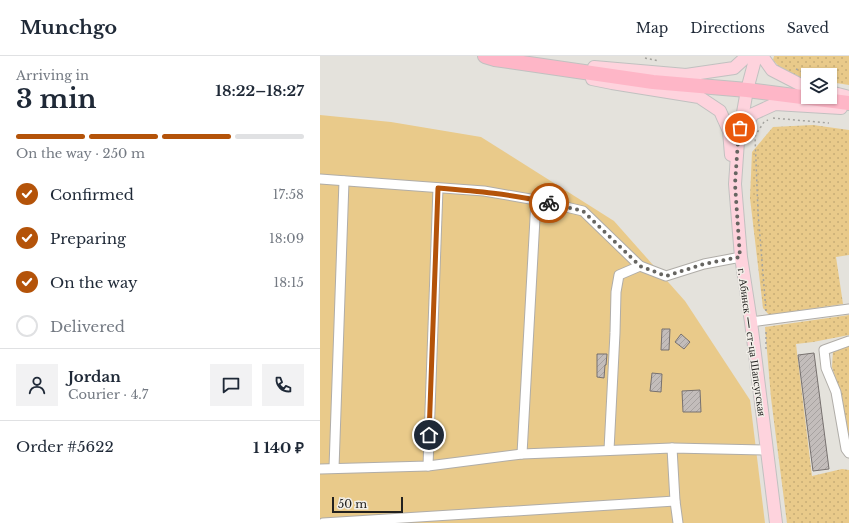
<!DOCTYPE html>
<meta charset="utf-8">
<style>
:root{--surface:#fff;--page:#f2f2f3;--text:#1f2937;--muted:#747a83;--line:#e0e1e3;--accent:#b45309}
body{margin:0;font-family:"Libre Baskerville",serif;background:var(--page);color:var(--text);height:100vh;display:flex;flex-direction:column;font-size:15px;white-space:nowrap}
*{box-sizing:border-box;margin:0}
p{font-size:13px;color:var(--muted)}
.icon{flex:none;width:22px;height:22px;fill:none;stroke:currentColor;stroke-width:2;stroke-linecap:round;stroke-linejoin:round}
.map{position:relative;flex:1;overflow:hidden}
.panel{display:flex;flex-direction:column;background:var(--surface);width:320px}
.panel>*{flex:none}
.fabs{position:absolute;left:481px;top:12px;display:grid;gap:8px}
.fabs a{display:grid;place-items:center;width:36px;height:36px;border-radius:0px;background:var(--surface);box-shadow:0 1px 3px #0004;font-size:20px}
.scale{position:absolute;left:12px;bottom:10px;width:71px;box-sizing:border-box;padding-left:4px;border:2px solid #22211f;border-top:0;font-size:11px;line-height:14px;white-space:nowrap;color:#22211f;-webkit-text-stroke:3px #f2efe9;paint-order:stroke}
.pin{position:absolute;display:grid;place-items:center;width:34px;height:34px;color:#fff;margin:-17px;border:2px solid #fff;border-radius:50%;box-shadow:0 1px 4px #0007}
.courier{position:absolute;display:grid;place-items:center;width:40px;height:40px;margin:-20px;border:3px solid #b45309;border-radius:50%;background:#fff;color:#222;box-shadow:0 1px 5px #0007}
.summary em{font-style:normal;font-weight:700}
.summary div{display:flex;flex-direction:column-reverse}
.summary{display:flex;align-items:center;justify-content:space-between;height:68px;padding:0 16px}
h1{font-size:26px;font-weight:700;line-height:30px}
.bar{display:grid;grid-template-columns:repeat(4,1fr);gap:6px 4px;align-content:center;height:48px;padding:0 16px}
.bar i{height:5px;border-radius:3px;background:var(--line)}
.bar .selected{background:var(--accent)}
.bar p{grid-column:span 4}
.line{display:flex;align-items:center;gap:10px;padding:0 16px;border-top:1px solid var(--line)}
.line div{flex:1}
.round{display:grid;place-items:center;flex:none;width:42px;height:42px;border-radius:0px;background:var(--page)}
ol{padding:0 16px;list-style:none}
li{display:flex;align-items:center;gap:12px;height:44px}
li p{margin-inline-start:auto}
li .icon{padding:4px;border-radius:50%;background:var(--accent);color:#fff;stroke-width:4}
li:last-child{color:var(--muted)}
li i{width:22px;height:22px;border:2px solid var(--line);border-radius:50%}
header{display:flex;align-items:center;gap:24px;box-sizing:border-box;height:56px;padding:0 20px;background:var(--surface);border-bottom:1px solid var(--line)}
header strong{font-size:19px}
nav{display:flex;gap:22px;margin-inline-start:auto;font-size:14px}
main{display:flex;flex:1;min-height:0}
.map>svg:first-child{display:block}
</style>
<header>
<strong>Munchgo</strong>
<nav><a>Map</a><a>Directions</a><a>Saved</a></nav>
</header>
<main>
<section class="panel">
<div class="summary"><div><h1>3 min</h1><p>Arriving in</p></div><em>18:22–18:27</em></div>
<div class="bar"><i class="selected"></i><i class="selected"></i><i class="selected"></i><i></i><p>On the way · 250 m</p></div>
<ol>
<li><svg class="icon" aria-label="check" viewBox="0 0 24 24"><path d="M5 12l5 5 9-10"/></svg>Confirmed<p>17:58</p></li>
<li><svg class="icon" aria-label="check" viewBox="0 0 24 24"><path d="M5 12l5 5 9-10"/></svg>Preparing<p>18:09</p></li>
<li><svg class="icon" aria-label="check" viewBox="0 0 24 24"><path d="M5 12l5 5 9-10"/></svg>On the way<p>18:15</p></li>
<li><i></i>Delivered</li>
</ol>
<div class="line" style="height:72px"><a class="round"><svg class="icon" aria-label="person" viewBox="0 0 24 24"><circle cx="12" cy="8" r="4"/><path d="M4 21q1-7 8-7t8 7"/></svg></a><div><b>Jordan</b><p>Courier · 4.7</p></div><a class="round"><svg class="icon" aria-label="chat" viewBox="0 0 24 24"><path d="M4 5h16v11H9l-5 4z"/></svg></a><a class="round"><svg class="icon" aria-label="phone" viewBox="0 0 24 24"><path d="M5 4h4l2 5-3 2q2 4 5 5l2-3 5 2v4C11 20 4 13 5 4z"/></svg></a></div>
<div class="line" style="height:52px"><div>Order #5622</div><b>1 140 ₽</b></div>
</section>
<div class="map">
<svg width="529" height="467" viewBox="0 0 529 467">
<defs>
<pattern id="grass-dots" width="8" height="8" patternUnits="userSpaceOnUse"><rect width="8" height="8" fill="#e9ca8a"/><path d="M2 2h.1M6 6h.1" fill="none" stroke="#c8ad77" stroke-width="1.8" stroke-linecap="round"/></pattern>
<pattern id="building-hatch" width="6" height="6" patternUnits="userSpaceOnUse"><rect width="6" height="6" fill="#c3bdbb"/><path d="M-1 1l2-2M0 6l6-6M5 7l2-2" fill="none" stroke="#a7a2a0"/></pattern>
</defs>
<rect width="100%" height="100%" fill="#e4e2dc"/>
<g fill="url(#grass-dots)">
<polygon points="454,0 529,0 529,29 510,26 510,19 488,19 488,22 467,19 453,4"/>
<polygon points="493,69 529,74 529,199 516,201 523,248 449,259 443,252 430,142 432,96 453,71"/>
<polygon points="529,259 529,279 493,286 476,288 492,420 522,413 529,414 529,467 467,467 451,342 445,271"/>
<polygon points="529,288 529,384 526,373 520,336 512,311 513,295"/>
</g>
<polygon fill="#e9ca8a" points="0,59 71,66 161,81 294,165 365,245 430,344 445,467 0,467"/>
<g fill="url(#building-hatch)" stroke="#77716f">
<polygon points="342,273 350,273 349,294 341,294"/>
<polygon points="361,278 370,286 364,293 355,286"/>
<polygon points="494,297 509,413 493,415 478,299"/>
<polygon points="277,298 287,298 286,309 285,309 284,322 277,321"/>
<polygon points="332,317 342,318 341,336 330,335"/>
<polygon points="380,334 381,356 363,356 362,335"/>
</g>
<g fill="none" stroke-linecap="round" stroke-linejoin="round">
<defs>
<g id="minor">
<polyline points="0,123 164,135 216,144 263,155 320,210 346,220 384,208 421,201"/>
<polyline points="431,266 529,253"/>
<polyline points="529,285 504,294 506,312 516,336 526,393 529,397"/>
<polyline points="352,392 355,445 358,467"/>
<polyline points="289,394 295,277 296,236 299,219 320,210"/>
<polyline points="202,398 216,144"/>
<polyline points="108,410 118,132"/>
<polyline points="14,412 24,125"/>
<polyline points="0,413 108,410 202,398 352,392 447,394"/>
<polyline points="3,467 355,445"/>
</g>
<g id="major">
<polyline points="436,0 427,34 418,85 415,128 421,201 431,266 456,467"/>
<polyline points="442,0 452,14 483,30 488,31"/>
<polyline points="274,11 366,19 414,12 427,0"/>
<polyline points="272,23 292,27 379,41 400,55 409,75 411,99"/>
<polyline points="510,36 529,41"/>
<polyline points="424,77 424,73 433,58 455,48 521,52"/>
</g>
<polyline id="highway" points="165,0 175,3 333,26 427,34 529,47"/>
</defs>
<use href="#minor" stroke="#b0ada8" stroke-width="11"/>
<use href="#major" stroke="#c1c1c0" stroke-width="14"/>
<use href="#highway" stroke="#c1c1c0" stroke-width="16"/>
<g stroke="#a4a39e" stroke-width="1.5" stroke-dasharray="2 3" stroke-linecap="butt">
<polyline points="325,2 339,5"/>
<polyline points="476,13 483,16 495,18 495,19"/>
<polyline points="453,62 509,67"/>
<polyline points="446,255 438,156 435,80 444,66 448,64"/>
<polyline points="446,293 446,273"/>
</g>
<use href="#minor" stroke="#fff" stroke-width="9"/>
<use href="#major" stroke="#fed3dd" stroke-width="12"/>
<use href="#highway" stroke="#feb6c7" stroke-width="14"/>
</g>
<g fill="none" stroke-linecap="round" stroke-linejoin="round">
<polyline stroke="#666561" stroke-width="4" stroke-dasharray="0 7.2" points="229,147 263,155 320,210 346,220 384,208 420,201 415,128 418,85 420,72"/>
<path stroke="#b45309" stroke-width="5" d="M109,379L118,132C155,135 192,138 229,147"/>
</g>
<g text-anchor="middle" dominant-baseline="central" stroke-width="3" stroke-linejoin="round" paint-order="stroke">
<g font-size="11" fill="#22211f" stroke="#f2efe9">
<text transform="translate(432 286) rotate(82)">г. Абинск — ст-ца Шапсугская</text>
</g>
</g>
</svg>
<div class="fabs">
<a><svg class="icon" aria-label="layers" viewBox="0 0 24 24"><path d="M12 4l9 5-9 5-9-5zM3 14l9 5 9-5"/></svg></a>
</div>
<div class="scale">50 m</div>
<div class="pin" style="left:420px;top:72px;background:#ea580c"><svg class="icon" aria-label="bag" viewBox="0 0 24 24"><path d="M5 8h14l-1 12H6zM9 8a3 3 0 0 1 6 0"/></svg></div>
<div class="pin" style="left:109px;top:379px;background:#1f2937"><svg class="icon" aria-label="home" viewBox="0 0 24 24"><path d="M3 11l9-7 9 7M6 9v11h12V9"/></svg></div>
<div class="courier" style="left:229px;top:147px"><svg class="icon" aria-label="bike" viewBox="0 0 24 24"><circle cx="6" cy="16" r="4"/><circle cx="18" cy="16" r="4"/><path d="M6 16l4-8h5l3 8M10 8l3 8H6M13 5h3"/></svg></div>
</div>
</main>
